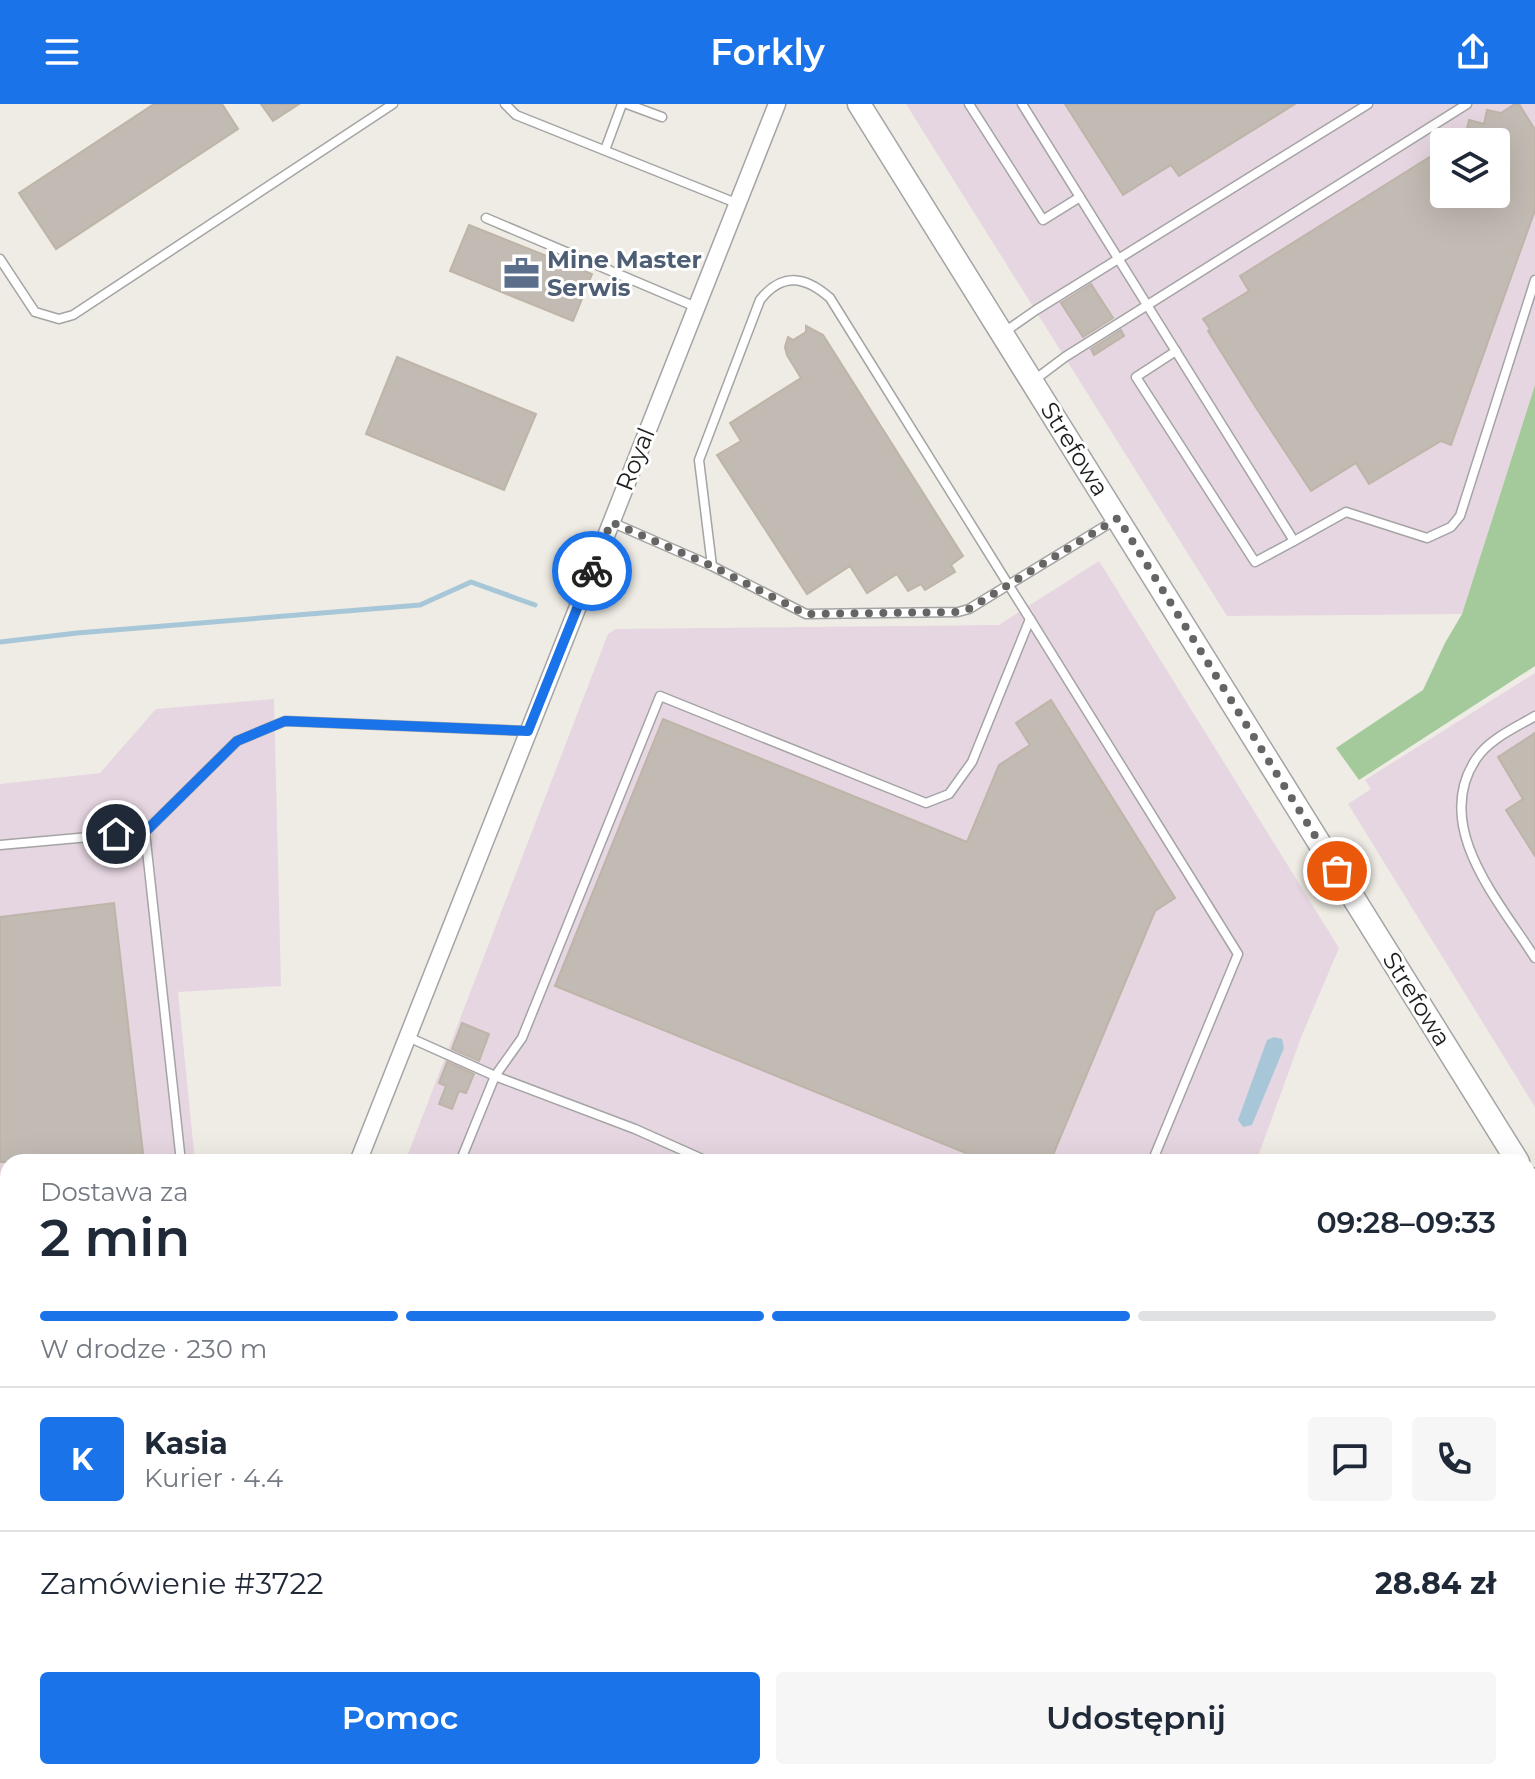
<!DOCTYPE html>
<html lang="pl">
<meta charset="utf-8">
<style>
:root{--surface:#fff;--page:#f6f6f7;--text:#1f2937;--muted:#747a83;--line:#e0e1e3;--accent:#1a73e8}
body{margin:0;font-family:Montserrat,sans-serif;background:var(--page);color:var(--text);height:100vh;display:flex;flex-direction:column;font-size:30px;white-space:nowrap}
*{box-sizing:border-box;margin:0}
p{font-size:26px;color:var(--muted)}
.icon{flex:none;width:44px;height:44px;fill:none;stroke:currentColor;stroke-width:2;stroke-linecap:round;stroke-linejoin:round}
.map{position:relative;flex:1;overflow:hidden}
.side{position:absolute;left:0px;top:1050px;width:1536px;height:626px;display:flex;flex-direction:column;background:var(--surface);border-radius:24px 24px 0 0;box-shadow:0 8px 32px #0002}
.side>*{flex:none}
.buttons{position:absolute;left:1430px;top:24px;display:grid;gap:16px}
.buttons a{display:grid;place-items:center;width:80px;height:80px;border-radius:8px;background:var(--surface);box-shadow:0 8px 32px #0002;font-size:40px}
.pin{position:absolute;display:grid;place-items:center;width:68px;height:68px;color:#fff;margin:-34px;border:4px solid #fff;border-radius:50%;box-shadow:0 2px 8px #0007}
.courier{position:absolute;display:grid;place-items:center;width:80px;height:80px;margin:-40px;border:6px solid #1a73e8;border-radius:50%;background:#fff;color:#222;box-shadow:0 2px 10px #0007}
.headline em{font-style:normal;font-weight:600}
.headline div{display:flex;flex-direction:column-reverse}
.headline{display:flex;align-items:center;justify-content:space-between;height:136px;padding:0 40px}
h1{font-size:52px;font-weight:600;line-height:60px}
.bar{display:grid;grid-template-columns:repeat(4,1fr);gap:12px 8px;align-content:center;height:96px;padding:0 40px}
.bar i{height:10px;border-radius:6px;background:var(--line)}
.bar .on{background:var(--accent)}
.bar p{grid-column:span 4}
.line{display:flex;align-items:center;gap:20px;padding:0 40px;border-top:2px solid var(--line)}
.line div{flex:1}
.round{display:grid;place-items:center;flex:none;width:84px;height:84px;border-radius:8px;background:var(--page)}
.button{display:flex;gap:16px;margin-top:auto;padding:16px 40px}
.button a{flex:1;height:92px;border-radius:8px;background:var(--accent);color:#fff;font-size:32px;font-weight:600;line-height:92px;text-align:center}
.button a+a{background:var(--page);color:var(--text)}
header{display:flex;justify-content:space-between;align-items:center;height:104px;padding:0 40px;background:var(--accent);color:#fff;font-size:36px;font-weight:600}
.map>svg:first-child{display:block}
</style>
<header><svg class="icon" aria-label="menu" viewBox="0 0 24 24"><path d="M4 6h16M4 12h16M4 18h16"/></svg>Forkly<svg class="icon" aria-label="share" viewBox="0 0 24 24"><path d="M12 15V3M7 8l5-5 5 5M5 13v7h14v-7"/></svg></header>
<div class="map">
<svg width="1535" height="1675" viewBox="0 0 1535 1675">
<rect width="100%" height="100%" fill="#eeece4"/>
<polygon fill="#dbdada" points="178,1668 323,1668 339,1675 175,1675"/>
<g fill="#e6d6e1" fill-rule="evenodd">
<path d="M906,0H1535V281L1462,510L1227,512ZM1444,38H1496V90H1444Z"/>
<polygon points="1099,457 1339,844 1302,931 1256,1058 405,1058 608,530 616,525 999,521"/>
<polygon points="1535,569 1535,1003 1348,700 1371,685 1365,676"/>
<polygon points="274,595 281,882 178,888 195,1058 8,1058 8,1384 0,1384 0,680 100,669 156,605"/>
<polygon points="370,1668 1036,1668 1033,1675 386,1675"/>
</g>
<polygon fill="#a4ca9b" points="1535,281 1535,562 1359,676 1336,644 1423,586 1445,539 1462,510"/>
<polygon fill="#a7c7d8" points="1274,933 1282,935 1284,944 1252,1021 1243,1023 1238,1016 1267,936"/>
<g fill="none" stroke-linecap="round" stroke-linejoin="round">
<polyline stroke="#a7c7d8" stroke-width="5" points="0,538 77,529 420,501 471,478 535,501"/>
</g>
<g fill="#c2bbb4" stroke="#beb4a7" stroke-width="2">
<polygon points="154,0 222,0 238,25 56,145 19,89"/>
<polygon points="261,0 299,0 273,17"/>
<polygon points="1065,0 1295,0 1179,72 1171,61 1123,91"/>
<polygon points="1515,0 1519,0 1535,26 1535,106 1451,341 1441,337 1369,380 1356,359 1311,387 1255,302 1208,227 1210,225 1203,215 1249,187 1240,172 1444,44 1444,90 1496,90 1496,38 1464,38 1469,16 1484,20 1487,6 1501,9"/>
<polygon points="469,121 592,170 573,217 450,167"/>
<polygon points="1091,180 1113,214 1083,233 1061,199"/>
<polygon points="806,222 823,231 963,452 951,461 955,468 925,486 921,480 908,487 897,470 867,489 850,462 807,490 717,351 741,337 730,319 801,274 787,251 785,243 788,233 793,236 806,228"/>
<polygon points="1121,226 1124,232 1094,251 1091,245"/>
<polygon points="397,253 536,310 504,386 366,330"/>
<polygon points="1051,596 1175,794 1155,807 1050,1058 962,1058 966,1049 555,882 663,615 967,738 999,661 1030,641 1016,619"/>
<polygon points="1535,629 1535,752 1506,706 1523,695 1498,653"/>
<polygon points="114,799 144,1058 0,1058 0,813"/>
<polygon points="462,919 489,930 479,957 452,945"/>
<polygon points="447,958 474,970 466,989 459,987 452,1005 439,1000 446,982 439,979"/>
</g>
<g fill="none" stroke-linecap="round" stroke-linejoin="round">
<defs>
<g id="service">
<polyline points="505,0 516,11 736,99"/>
<polyline points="627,0 662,13"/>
<polyline points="969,0 1043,116 1080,93"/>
<polyline points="1022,0 1294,437 1346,408 1427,434 1451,423 1460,412 1535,176"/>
<polyline points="605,46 622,0"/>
<polyline points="486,114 696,203"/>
<polyline points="0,155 35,208 59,215 73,211 393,0"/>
<polyline points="1003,229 1036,206 1368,0"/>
<polyline points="1176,247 1136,273 1255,458 1294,437"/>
<polyline points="1033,277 1065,253 1467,0"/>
<path d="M1115,416L969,505L958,508L806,510L712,462L699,356L760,196C782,168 805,172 830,194L1008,480L1030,515L1238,850L1152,1058"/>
<polyline points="611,418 712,462"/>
<path d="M1535,612C1515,624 1489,635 1476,655C1431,723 1500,798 1535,854"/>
<polyline points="145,728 181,1058"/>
<polyline points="0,741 145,728 237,637 285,617 528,627"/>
<polyline points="408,933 495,972 460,1058"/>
<polyline points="709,1058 635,1025 495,972 522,934 660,592 926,699 949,690 972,658 1030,515"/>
<polyline points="0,1284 8,1283"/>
</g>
<g id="minor">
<polyline points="358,1058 777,0"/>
<polyline points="80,1675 87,1668"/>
</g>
<g id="tertiary">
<polyline points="859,0 1518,1058"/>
<polyline points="1528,1074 1535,1085"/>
</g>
</defs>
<use href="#service" stroke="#a4a4a4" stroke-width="11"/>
<use href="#minor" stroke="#a4a4a4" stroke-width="19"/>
<use href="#tertiary" stroke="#a4a4a4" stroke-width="25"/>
<g stroke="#f08e73" stroke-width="3" stroke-dasharray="4 4" stroke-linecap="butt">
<polyline points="0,1428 8,1435"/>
<polyline points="343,1668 359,1675"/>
</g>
<use href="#service" stroke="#fff" stroke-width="8"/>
<use href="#minor" stroke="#fff" stroke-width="16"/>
<use href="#tertiary" stroke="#fff" stroke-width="22"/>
</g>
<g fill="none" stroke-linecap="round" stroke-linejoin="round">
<polyline stroke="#666563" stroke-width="8" stroke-dasharray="0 14.4" points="592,467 611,418 712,462 806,510 958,508 969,505 1118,414 1337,767"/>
<polyline stroke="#1a73e8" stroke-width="10" points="116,730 145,728 237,637 285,617 528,627 592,467"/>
</g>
<defs>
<symbol id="office-bare" viewBox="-9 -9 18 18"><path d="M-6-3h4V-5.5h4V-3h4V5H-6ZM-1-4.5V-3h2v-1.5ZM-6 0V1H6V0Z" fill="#5c6f8a" stroke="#fff" stroke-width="2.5" paint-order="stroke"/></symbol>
</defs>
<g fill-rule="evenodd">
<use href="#office-bare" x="496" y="144" width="51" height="51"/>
</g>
<g text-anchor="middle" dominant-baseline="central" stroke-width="6" stroke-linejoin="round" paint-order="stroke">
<g font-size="24" font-weight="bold" fill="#4e5e75" stroke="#fff" text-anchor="start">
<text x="547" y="155">Mine Master<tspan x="547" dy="28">Serwis</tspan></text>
</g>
<g font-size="24" fill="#1d1d1d" stroke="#fff">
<text transform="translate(1075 345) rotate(58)">Strefowa</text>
<text transform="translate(635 355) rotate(-68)">Royal</text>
<text transform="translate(1417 895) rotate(58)">Strefowa</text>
</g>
</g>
</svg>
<div class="buttons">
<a><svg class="icon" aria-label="layers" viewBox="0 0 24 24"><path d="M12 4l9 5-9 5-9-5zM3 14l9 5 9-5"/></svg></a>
</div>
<div class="pin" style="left:1337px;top:767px;background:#ea580c"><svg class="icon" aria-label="bag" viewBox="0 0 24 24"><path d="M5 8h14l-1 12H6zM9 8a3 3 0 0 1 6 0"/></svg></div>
<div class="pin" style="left:116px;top:730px;background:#1f2937"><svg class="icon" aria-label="home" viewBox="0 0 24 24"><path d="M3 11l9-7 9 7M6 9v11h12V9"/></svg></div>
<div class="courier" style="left:592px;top:467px"><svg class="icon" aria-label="bike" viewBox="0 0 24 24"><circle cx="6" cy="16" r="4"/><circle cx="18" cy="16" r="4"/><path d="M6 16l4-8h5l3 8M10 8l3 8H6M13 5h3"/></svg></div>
<section class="side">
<div class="headline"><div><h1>2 min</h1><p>Dostawa za</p></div><em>09:28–09:33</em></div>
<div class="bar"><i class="on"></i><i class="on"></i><i class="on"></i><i></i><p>W drodze · 230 m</p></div>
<div class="line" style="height:144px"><b class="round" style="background:var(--accent);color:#fff">K</b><div><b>Kasia</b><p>Kurier · 4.4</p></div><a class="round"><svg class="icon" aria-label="chat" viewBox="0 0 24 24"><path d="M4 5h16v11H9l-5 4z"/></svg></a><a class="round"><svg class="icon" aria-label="phone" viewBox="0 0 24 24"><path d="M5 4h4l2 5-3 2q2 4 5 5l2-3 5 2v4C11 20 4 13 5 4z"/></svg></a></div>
<div class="line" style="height:104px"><div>Zamówienie #3722</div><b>28.84 zł</b></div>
<div class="button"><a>Pomoc</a><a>Udostępnij</a></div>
</section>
</div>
